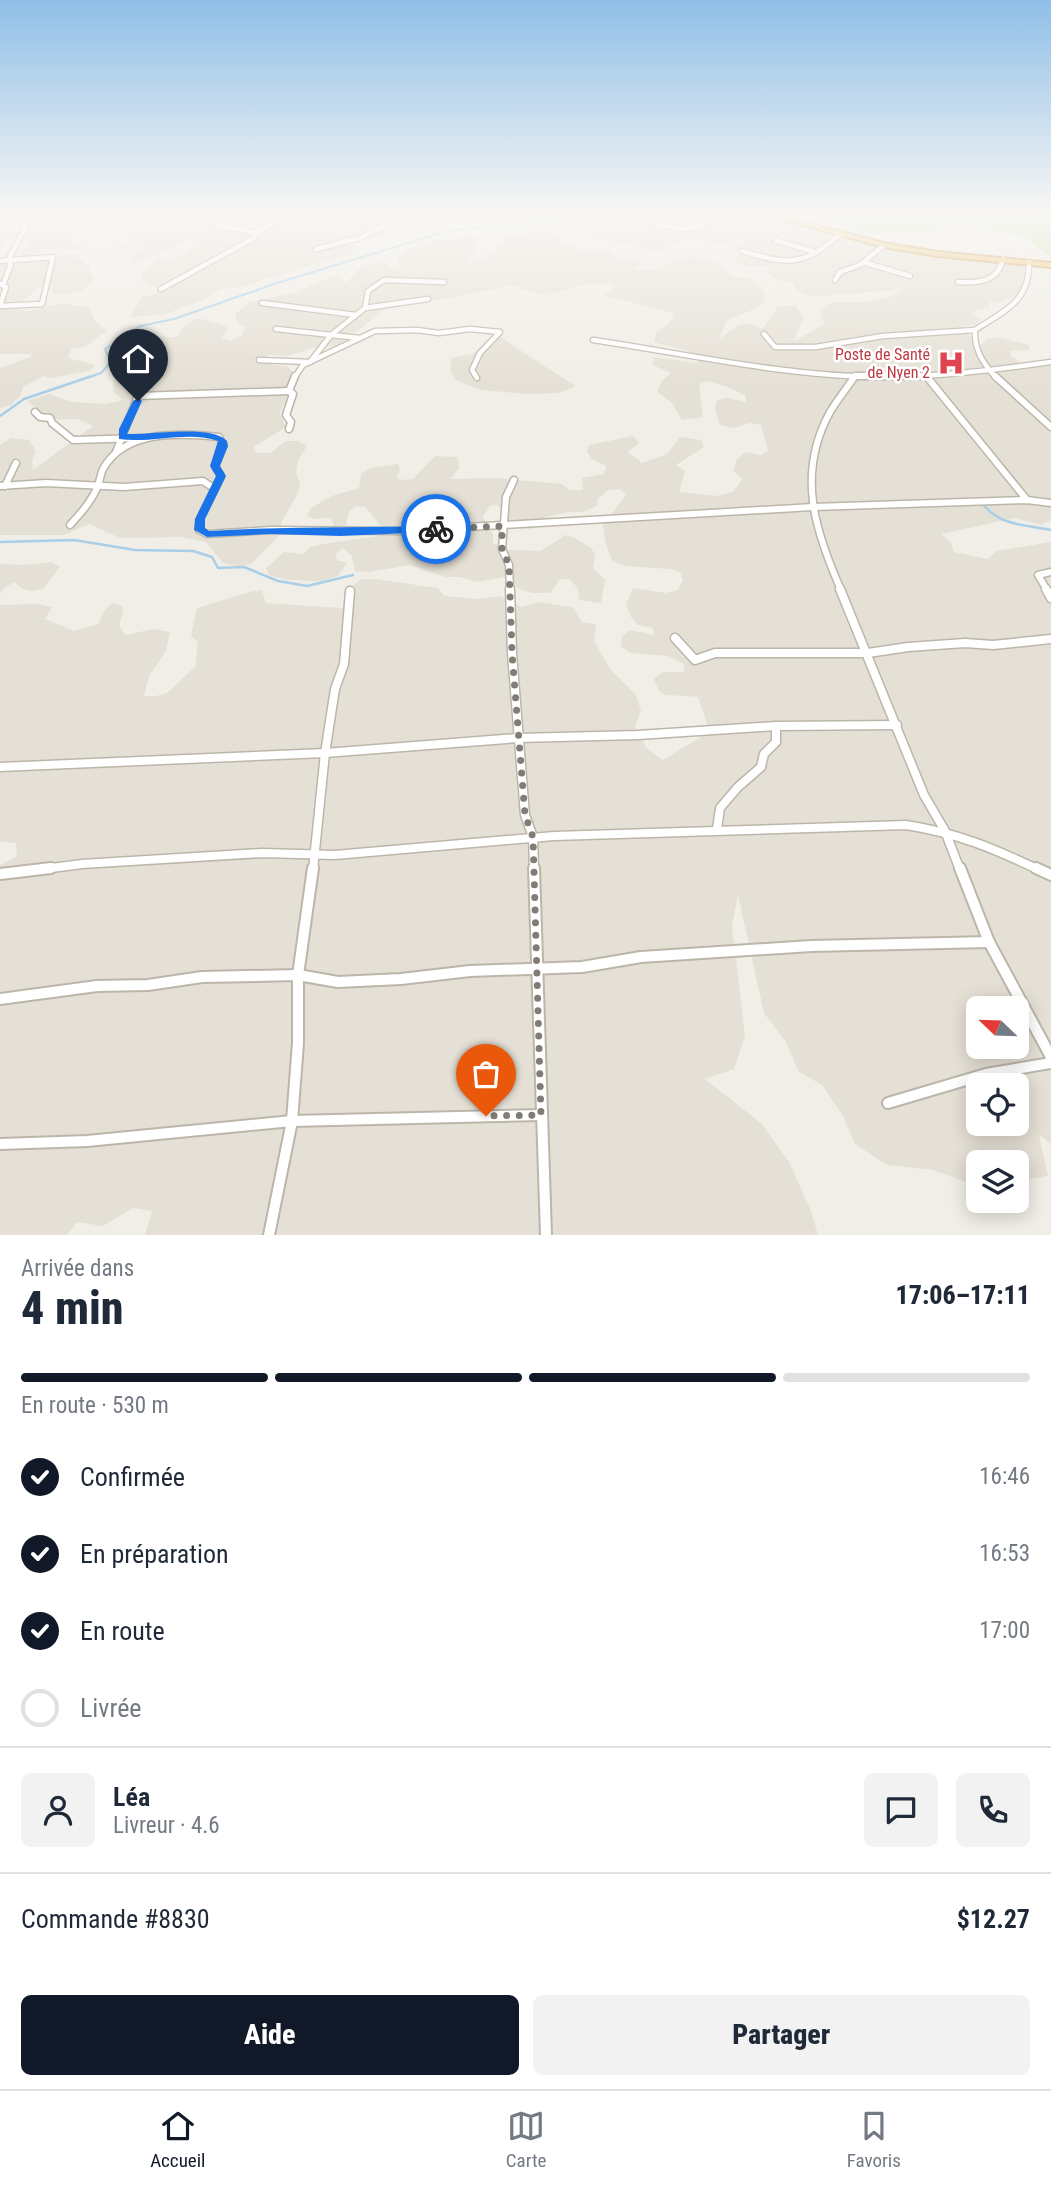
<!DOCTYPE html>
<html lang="fr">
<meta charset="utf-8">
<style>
:root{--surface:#fff;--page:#f2f2f3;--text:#1f2937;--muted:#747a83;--line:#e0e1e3;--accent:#111827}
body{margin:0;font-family:"Roboto Condensed",sans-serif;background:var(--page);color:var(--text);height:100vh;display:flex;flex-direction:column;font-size:26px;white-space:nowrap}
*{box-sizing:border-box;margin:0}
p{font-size:23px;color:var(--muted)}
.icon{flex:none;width:38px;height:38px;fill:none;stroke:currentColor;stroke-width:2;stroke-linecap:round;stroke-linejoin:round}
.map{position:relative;height:1235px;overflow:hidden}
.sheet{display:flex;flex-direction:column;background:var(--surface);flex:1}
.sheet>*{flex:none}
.needle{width:46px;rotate:293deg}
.fabs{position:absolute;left:966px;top:996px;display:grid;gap:14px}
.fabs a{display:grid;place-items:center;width:63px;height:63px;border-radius:10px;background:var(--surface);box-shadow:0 4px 18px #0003;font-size:35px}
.pin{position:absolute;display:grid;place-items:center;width:60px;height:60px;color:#fff;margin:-72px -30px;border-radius:50% 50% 50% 0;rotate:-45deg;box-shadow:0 0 7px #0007}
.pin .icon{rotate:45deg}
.courier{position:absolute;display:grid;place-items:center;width:70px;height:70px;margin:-35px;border:5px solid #1a73e8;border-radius:50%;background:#fff;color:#222;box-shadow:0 2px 9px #0007}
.head em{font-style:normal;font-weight:800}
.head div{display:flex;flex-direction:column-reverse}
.head{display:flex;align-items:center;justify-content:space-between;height:119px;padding:0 21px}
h1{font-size:46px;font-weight:800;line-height:52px}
.bar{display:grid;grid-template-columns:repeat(4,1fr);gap:10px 7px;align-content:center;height:84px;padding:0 21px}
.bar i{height:9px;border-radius:5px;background:var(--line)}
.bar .selected{background:var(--accent)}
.bar p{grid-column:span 4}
.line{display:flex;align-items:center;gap:18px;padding:0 21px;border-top:2px solid var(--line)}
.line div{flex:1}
.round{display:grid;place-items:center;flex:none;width:74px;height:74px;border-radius:10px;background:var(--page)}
ol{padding:0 21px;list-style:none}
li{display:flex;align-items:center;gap:21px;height:77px}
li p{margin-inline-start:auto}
li .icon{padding:7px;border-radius:50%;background:var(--accent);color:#fff;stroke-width:4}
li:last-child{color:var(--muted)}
li i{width:38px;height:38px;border:4px solid var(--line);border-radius:50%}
.button{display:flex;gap:14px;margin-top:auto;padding:14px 21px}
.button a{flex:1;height:80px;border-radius:10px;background:var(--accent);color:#fff;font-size:28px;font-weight:800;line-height:80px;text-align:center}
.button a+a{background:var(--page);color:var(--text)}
.tab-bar{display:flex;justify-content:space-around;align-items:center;height:98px;border-top:2px solid var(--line);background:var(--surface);font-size:19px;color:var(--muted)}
.tab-bar a{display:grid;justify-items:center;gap:4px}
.tab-bar .selected{color:var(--accent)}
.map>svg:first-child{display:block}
</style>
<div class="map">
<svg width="1051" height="1235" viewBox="0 0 1051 1235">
<rect width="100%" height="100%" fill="#f1eee7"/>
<g fill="#e5e0d5" fill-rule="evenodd">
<polygon points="139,215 407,215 421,222 412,229 400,229 380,238 360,233 346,241 356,247 349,256 324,261 241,287 221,289 199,302 165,314 134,317 131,316 141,298 156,293 158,288 142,280 144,273 156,260 181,256 196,243 187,239 168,250 135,263 131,258 143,246 140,244 118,249 116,245 131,239 127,231"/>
<polygon points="431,215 540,215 537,220 526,223 512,223 508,216 484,223 473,224 462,217 443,225 439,224"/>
<path d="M570,215H756L890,249L992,261L1022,266L1027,270L1028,280L1019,295L1001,302H989V308L977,309L971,314L981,319L976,324L960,327L981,345L988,338H1001L1029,345L1030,350L1010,351L1011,356L1028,368L1051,364V520L1041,525L1015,518L941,534L951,543L954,552L988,559L996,551L1051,542V1144L1039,1135L1048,1176L1017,1181V1162H978V1184H972L933,1170L887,1165L855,1144L843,1116L822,1085L798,1071L786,1042L764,1013L738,895L732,926L745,1036L734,1069L705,1079L762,1124L789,1162L811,1211L818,1235H145L152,1211L133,1208L103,1226L77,1222L67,1235H0V865L17,856L16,843L0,842V605L37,604L52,607L45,619L74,631L98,624L105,610L112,603L122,606L123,613L119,625L125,635L154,629L170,632L166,651L149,676L144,696H156L167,693L195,667L198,642L191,636L197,608L250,592L262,590L266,603L341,608L351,613L355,595L353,585L362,579H376L437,588L445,596L456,597L476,599L500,596L522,607L537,602L573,607L582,622L596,624L594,641L610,669L636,695L641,711L635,726L647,749L663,760L701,737L707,723L698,697L666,695L659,691L654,679L663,672H684V664L668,656L630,653L621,646L622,636L630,630L655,635L652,628L638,625L631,617L626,605L633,588L665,593L678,590L683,580L680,572L670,569L625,566L612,561L605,541L603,525L626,495L620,489L607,491L598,499L597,506L583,512H568L547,517L532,529L511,527L498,505L490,506L483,517L493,535V543L508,550L541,551L565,535L577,539L592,549L595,556L593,568L605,580L601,603L579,600L578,588L569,579H560L550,593H532L519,589L504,577L477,582L460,577H445L410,565L369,572L355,571L352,556L343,548L335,554L338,561L347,562L338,576L322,581L288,580L269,575L266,568L284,552L303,554L311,547L323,544L379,536L382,527L365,507L356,506L349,511L345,528L334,527L331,518L314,519L306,516L311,508L332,496L359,488L361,474L370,468L398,464L400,471L396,477L401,480L413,479L435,456L458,457L459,468L451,479L495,478L562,484L570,490H583L582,478L604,474L606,466L593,460L587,452L589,445L633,436L639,443L628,452L642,463L667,454L680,437L701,440L704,447L676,465L685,471L679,492L719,496L734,491L742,479L733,470L737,459L746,452L761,455L768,450L761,425L750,423L734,428L720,425L715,410L717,400L728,398L746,402V396L731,388L709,381L699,384L703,417L682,420L672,403L657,392L662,381L671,373L653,365L654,357L697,363L701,355L654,342L656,333L673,319L674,313L602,295L616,287L606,283L582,285L545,296L510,285L457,297L389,306L339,346L317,347L286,356L269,355L265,358L273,365L288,366L293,373L287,386L286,400L279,413L286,427L254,447L256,453H270L286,441H298L307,446L298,460L296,473L300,482L298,493L282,521L277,538L250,565L236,566L223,563L206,542L181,537L120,538L89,524L64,535H0V445L11,438L29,440L36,451L32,460L33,470L93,426L77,419L40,420L35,407L27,401L49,394L72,402L106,404L123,400L113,392L114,367L150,360L142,353L123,350L121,343L132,336L177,337L186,324L198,318L225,326L229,330L221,338L230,341L242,335L245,327L237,322L235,314L250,302L293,293L333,276L341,277L346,283L359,269L377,262L388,265L389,269L395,267L401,270L397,257L418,243L476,236L480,240L468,264L495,253L498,246L506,244L503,238L544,230L578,250H607L615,255L614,260L642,261L641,265L634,269L653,270L688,256L717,262L732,276L748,278L760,285L765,295L763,303L755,309L727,320L719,339L738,325L750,323L762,329L778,307L795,305L804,318L793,342L824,324L820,309L833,302H868L889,297L903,289L813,297L796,290L794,283L772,277L767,271L768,266H744L735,262L734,259L739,254L733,250L738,244L754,237V235L722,244L687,238L659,251L615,243L555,223ZM978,1008H1017V1046H978ZM978,1085H1017V1124H978Z"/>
<polygon points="47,219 50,222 73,225 69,232 72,241 83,245 83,248 71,250 61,248 23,257 18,253 19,250 32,244 25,237 12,239 0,249 0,223"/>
<polygon points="74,254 89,267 94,281 82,291 69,294 52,294 52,285 38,288 22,302 20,309 29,311 62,303 90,308 94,320 107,331 84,347 71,349 68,358 96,365 89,371 51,378 43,376 23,387 20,396 11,405 0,408 0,368 30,357 32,354 0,354 0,263 16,264"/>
<polygon points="497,334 530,357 576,386 558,393 530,394 480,390 456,380 450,370 451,358 472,354"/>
<polygon points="52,562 60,567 43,589 31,591 21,588 15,582 4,588 0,594 0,564 23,565"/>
</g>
<polygon fill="#cde2b4" points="809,215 1051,215 1051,258 1025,237 975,226 941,222 933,233 871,234"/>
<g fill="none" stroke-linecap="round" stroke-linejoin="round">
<polyline stroke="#a9cfe8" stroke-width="2" points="87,378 101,373 111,362 105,349 140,326 174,319 277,283 451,230 543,223 555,215"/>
<g stroke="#a9cfe8" stroke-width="2.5">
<polyline points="0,416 24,399 92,376"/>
<path d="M982,503C999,526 1026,525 1051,530"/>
<polyline points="0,542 74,540 135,550 193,551 212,557 218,568 244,567 278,581 307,586 353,575"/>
</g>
<defs>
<g id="street-far3">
<polyline points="236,215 218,225 256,233 289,215"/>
<path d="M638,215C673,231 687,235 722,215"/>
<polyline points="775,240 815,252"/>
<polyline points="316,249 360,238 405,215"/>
<path d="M742,251C788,265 804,267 841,233"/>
<polyline points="0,261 53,257 42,304 0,306"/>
<polyline points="863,262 910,276"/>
<polyline points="835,280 840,272 860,265 884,245"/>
<path d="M958,282C979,283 998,282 1003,259"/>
<polyline points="0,284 6,287 0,306"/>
<polyline points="3,285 11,264 8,260 26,226 23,215"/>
<polyline points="161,289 254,238 256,233"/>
<polyline points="262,303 356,315"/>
<polyline points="365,308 368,291 384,280 444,282"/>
<polyline points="276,329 359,338"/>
<polyline points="764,334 775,347 816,347 883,336 975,330"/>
<path d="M593,340C688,354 784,376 880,377C937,377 994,370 1051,362"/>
<polyline points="259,360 310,362 331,335 365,308 428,299"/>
<polyline points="294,378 303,365 375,331 417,330 439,333 470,329 500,332 480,353 472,370 477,378"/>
<path d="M996,378C983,363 974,350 975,330C1004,311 1030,302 1029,262"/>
</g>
<g id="street-far2">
<polyline points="856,376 920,376"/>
<polyline points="995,376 1051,427"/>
<polyline points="927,377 1027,500"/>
<polyline points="35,412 40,417 50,418 52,423 73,440 142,438"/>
<polyline points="289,429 291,422 286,415 293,394 289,391 295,376"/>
<polyline points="116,452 138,396 289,391"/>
<polyline points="0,486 46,483 124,487 203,481 215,489 200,519 199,530 207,534 271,530 400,531 813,507 1027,500 1051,503"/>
<polyline points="5,486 16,463"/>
<path d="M70,525C80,514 90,503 96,490C100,483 100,475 103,469C125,429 181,433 219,437L223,446L215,466L221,476L215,489"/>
<polyline points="510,590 509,565 502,549 506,497 514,480"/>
<path d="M841,590C815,531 796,474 830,412C837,400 847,388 855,376"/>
<polyline points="1047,590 1038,575 1051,572"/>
</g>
<g id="street-far1">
<polyline points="510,589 512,653 525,815 533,837 534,870"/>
<polyline points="840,589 924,795 945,831 960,870"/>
<polyline points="1046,589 1051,598"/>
<polyline points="675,638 695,660 715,653 868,653 908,647 965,643 993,645 1051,639"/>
<polyline points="0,767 325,753 518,738 638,735 776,726 897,725"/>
<polyline points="717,829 720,808 738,787 761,767 764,754 776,742 776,726"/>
<path d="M36,870L82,864L262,853L335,855L554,836L906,825C957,833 993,848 1039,870"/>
<polyline points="313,870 325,753 335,689 344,664 350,591"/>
</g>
<g id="street">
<polyline points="534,868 546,1235"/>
<polyline points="960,868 989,942 1051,1057"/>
<polyline points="1036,868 1051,875"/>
<polyline points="0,874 51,868"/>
<polyline points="0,999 97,986 148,985 202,977 298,975 338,982 401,979 470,971 582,967 641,957 811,946 989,942"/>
<polyline points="888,1103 986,1074 1051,1063"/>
<polyline points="0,1144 87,1141 292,1121 541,1115"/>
<polyline points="269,1235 292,1121 298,1043 298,975 313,868"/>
</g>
<polygon id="highway" points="765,215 776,215 884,243 938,252 1051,263 1051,267 938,256 884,247"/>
</defs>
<use href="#street-far3" stroke="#bcb6aa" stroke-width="7"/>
<use href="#street-far2" stroke="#bcb6aa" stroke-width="9"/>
<use href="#street-far1" stroke="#bcb6aa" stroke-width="11"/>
<use href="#street" stroke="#bcb6aa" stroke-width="14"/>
<use href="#highway" stroke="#cd9b46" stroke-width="4"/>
<use href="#street-far3" stroke="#fff" stroke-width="4.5"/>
<use href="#street-far2" stroke="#fff" stroke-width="6"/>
<use href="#street-far1" stroke="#fff" stroke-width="8"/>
<use href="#street" stroke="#fff" stroke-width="10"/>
<use href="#highway" fill="#efc675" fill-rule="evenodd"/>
</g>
<linearGradient id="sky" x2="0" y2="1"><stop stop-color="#8fbfe8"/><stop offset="0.55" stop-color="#f9f7f4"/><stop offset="1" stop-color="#f9f7f4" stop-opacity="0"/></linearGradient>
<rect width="1051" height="388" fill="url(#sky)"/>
<path fill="#1a73e8" d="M138,398L142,401L127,434C150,435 213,424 227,441L228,446L220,466L226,476L205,519V528L209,531C285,526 360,528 436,526L441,529L436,532L340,536L271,534L207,537L194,530L195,519L216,476L210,466L218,441C188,430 151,444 119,439V429L133,401Z"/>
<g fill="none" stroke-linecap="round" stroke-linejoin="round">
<polyline stroke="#817c75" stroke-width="7" stroke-dasharray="0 12.6" points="436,529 502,526 502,549 509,565 512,653 525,815 533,837 541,1115 486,1116"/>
</g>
<defs>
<symbol id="hospital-bare" viewBox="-9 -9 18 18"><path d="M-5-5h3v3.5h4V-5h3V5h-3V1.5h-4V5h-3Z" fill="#e0444e" stroke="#fff" stroke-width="2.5" paint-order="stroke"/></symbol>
</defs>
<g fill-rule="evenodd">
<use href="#hospital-bare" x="932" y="344" width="38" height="38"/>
</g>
<g text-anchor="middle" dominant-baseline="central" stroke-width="5" stroke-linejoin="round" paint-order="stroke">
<g font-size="16" fill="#be3a42" stroke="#fff" text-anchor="end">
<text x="930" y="354">Poste de Santé<tspan x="930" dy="18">de Nyen 2</tspan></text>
</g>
</g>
</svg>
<div class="fabs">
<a><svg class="needle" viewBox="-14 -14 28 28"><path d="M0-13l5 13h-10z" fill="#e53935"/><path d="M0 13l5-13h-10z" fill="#747a83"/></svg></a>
<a><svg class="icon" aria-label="locate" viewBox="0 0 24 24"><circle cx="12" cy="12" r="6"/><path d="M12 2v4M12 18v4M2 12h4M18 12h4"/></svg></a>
<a><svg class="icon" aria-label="layers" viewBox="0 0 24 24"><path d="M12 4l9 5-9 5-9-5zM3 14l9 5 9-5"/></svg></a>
</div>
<div class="pin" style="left:486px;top:1116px;background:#ea580c"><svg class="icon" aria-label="bag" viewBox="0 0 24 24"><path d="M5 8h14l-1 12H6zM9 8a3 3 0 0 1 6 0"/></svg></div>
<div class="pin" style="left:138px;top:401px;background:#1f2937"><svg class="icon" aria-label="home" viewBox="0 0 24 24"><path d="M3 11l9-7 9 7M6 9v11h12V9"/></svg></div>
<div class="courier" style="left:436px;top:529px"><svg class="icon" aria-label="bike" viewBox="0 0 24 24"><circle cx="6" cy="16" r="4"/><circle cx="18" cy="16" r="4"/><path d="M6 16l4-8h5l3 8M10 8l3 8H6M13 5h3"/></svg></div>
</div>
<section class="sheet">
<div class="head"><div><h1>4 min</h1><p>Arrivée dans</p></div><em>17:06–17:11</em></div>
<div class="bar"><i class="selected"></i><i class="selected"></i><i class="selected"></i><i></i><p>En route · 530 m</p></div>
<ol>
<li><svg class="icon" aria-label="check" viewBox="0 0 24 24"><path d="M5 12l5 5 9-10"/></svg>Confirmée<p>16:46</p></li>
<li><svg class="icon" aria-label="check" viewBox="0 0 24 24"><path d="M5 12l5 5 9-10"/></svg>En préparation<p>16:53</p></li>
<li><svg class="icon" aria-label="check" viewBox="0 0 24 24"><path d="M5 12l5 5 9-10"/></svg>En route<p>17:00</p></li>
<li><i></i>Livrée</li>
</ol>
<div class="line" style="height:126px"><a class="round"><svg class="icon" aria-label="person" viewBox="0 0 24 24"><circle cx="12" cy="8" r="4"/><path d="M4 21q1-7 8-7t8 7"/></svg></a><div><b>Léa</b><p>Livreur · 4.6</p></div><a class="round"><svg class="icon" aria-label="chat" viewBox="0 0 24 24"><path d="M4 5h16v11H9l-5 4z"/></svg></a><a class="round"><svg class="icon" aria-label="phone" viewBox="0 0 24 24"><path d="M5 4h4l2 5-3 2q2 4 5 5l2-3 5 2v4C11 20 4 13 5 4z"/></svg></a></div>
<div class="line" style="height:91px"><div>Commande #8830</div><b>$12.27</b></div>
<div class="button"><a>Aide</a><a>Partager</a></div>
</section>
<nav class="tab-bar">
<a class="selected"><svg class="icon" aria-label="home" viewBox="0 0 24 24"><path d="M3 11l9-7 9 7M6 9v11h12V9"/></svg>Accueil</a>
<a><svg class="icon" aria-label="map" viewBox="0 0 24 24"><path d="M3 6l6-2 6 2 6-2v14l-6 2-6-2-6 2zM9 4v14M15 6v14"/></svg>Carte</a>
<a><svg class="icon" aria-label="saved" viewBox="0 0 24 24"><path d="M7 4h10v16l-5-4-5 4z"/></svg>Favoris</a>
</nav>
